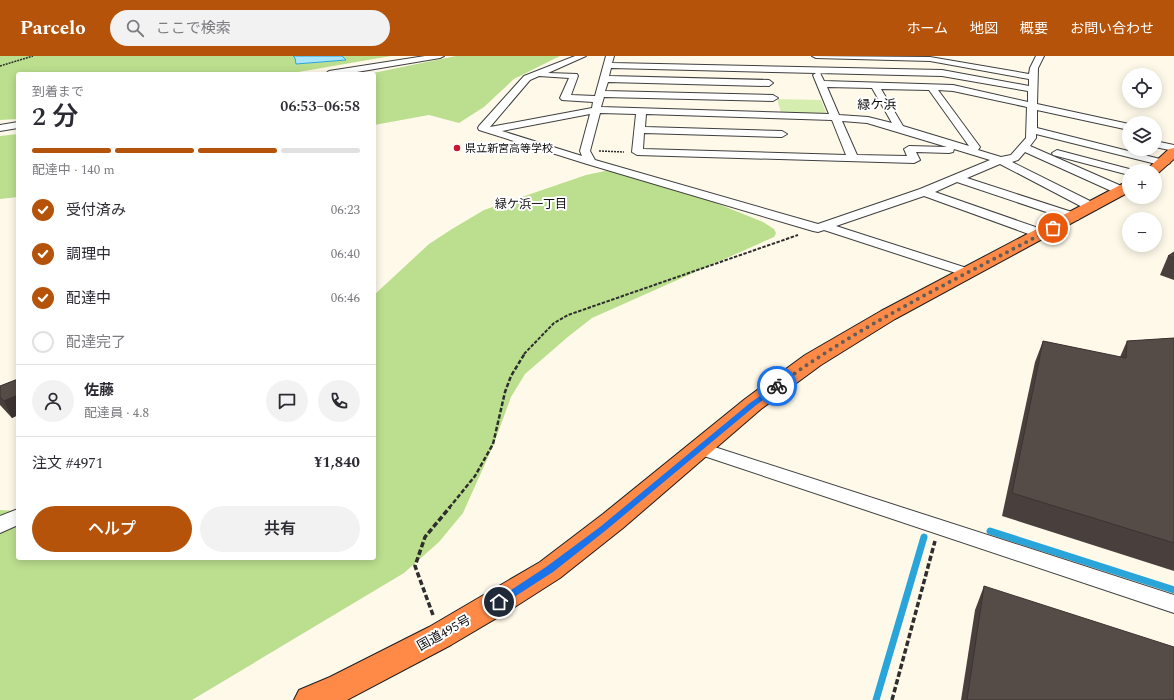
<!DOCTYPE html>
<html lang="ja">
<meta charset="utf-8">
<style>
:root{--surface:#fff;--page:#f2f2f3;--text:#2b2b33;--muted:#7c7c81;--line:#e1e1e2;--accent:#b45309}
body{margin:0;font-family:Spectral,"Noto Sans JP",serif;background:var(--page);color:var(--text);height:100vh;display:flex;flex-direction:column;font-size:15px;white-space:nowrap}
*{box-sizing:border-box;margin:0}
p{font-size:13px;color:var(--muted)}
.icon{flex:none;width:22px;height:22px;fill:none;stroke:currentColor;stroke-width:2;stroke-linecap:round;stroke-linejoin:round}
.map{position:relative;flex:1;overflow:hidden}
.panel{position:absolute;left:16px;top:16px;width:360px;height:488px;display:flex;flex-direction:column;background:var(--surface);border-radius:4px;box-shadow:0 2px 10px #0003}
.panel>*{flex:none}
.tools{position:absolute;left:1122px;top:12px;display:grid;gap:8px}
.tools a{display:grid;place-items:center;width:40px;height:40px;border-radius:50%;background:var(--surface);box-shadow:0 2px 10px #0003;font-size:20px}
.pin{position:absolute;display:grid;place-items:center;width:34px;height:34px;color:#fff;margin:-17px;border:2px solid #fff;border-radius:50%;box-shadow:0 1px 4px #0007}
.courier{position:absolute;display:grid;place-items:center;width:40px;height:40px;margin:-20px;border:3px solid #1a73e8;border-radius:50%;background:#fff;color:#222;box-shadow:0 1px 5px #0007}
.head em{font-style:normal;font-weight:600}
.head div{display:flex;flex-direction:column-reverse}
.head{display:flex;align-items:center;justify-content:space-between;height:68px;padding:0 16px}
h1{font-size:26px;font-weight:600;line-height:30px}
.bar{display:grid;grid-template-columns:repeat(4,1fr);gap:6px 4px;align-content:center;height:48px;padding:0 16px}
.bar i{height:5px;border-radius:3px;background:var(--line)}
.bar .active{background:var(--accent)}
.bar p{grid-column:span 4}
.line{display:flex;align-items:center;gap:10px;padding:0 16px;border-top:1px solid var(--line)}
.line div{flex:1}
.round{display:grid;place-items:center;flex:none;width:42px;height:42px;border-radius:21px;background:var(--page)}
ol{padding:0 16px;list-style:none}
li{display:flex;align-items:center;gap:12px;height:44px}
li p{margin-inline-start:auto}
li .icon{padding:4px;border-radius:50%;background:var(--accent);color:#fff;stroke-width:4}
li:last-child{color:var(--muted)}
li i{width:22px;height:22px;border:2px solid var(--line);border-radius:50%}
.action{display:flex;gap:8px;margin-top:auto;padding:8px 16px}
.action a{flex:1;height:46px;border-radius:24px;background:var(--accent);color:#fff;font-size:16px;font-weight:600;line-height:46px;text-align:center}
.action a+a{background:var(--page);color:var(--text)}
header{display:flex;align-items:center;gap:24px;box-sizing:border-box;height:56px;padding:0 20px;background:var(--accent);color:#fff}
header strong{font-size:19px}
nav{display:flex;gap:22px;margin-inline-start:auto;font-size:14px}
.search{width:280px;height:36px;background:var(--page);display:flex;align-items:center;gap:10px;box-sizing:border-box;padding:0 14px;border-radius:22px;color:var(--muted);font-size:15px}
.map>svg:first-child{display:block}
</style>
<header>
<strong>Parcelo</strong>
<div class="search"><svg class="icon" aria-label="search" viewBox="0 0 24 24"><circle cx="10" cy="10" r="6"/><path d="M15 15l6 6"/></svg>ここで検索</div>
<nav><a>ホーム</a><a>地図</a><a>概要</a><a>お問い合わせ</a></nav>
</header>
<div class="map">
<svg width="1174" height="644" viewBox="0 0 1174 644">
<rect width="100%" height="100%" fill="#fff9ea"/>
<polygon fill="#d6edb0" points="777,43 821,44 827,59 781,57"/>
<g fill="#bbdf8e">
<polygon points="0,0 293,0 295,1 296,8 346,4 342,0 391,0 287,18 18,18 18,63 0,64"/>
<polygon points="456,0 560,0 514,23 484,51 459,67 429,59 374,69 374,18 368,18"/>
<polygon points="18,78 18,141 0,143 0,80"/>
<polygon points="605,115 626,116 659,124 763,166 774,173 776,177 774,181 592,262 569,280 525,318 511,341 493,390 463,457 439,486 404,517 192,644 0,644 0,454 18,455 18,502 374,502 374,239 429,188 452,173 484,154 586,119"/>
</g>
<polygon fill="#a9e5fc" stroke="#2aa5da" points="293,0 342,0 346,4 296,8 295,2"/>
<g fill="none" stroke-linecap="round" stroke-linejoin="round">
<g stroke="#2aa5da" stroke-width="7">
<polyline points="990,475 1174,534"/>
<polyline points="876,644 924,481"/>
</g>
<defs>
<g id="minor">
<polygon points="425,0 444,0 440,2 345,18 325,18 329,15"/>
<path d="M575,0H586L548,17L577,18L578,20L571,39L595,40L606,0H614L612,7L942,14L1029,30V23L930,5L816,2L812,0L930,1L1029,18L1030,12L1036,0H1044L1038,12L1037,48L1129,68V74L1037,54V72L1168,105L1170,107L1164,110L1036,78V82L1030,90L1126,132L1128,135L1126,138H1118L1025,96L1018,104L1012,106L1096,148L1098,151L1096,154H1088L1000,108L967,122L1078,158L1080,161L1078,164H1070L957,126L935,136L1047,175L1049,178L1047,181H1037L924,140L836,170L973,214L975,217L973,220L968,221L824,174L818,176L813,175L587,108L479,74L478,72L479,70L524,20ZM611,12L816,17L813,19L829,58L601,51L604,41L773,45L778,42L773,39L605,35L608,26L769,30L773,27L769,24L609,20ZM818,17L942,20L1028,35V46L953,29L824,25L820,17ZM539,20L569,22L560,42L562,44L593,46L592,52L490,71L530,24ZM827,31L872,32L892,67L868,61L839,59ZM881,33L929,34L969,90L903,70ZM938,34L953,35L1027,51L1026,82L1011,99L1001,101L978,94L980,91ZM600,57L636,58L632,96L637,99L914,107L920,104L916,96L949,97L953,96L954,93L990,104L920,133L818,168L595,104L590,95ZM590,58L580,95L582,100L502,75ZM646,58L832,64L846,99L643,93L644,77L782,81L787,78L782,75L645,71ZM842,65L867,67L947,91L909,90L904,93L907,100L857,99Z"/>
<polygon points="18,66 18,72 0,75 0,69"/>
<polygon points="1155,85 1174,89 1174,95 1155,91"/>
<polygon points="1057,94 1133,114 1134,115 1129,115 1129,119 1053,99 1052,97"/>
<polygon points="699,386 1174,539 1174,557 692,396 690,392 692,388"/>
<polygon points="18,453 18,469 0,477 0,460"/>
</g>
<g id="highway">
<polygon points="1174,92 1174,103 1157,118 1155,119 1155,115 1145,115 1169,93"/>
<polygon points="1129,125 1129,136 895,263 821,309 761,353 623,472 560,522 510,554 451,589 347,644 294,644 299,634 330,621 429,571 540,506 603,458 745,343 805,299 881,255 1124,127"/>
</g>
</defs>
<use href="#minor" stroke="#3f3f3f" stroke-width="2"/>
<use href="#highway" stroke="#1d1d1d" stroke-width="2"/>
<g stroke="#2e2e2e" stroke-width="1.5" stroke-dasharray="2 1" stroke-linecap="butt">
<polyline points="0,10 33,0"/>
<polyline points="599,95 624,96"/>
</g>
<polyline stroke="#2e2e2e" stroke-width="2" stroke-dasharray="3.5 1.5" stroke-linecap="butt" points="524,298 554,267 568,259 798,179"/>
<polyline stroke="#2e2e2e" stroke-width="2.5" stroke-dasharray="4.5 2" stroke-linecap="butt" points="449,452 475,420 493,388 505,336 511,320 525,297"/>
<g stroke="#2e2e2e" stroke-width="3.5" stroke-dasharray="5.5 2.5" stroke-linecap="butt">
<polyline points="433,559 415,510 425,481 450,451"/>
<polyline points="892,644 935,485"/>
</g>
<use href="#minor" fill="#fff" fill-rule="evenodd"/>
<use href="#highway" fill="#ff8a48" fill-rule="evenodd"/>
</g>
<g fill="#49403d">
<polygon points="1174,196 1174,224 1160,219 1168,200"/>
<polygon points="1174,282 1174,515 1002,460 1035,306 1043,285 1120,301 1127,285"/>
<polygon points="18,323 18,359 12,362 0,349 0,330"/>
<polygon points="984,530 1174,644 961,644 975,554"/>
</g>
<polygon fill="#3c3432" points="18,339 18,359 12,362 4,345"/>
<g fill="#554b47" stroke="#3c3432">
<polygon points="1174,196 1174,202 1168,200"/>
<polygon points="1174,282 1174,487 1012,437 1043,285 1126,302 1127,285"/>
<polygon points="18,323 18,339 4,345 0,341 0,330"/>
<polygon points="984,530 1174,591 1174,644 967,644"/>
</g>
<polygon fill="#1a73e8" points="777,328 781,330 780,331 755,350 605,475 553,516 502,549 496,549 495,546 496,544 546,511 600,471 750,347"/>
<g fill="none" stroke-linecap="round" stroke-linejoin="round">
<path stroke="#615f5a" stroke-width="4" stroke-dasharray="0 7.2" d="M777,330C863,267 959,222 1053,172"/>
</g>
<circle fill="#c81731" stroke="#fff" stroke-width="1.5" cx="457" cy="92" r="4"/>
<g text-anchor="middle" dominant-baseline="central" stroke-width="4" stroke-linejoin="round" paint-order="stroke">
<g font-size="11" fill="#0c0c0c" stroke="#fff" text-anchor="start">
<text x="465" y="92">県立新宮高等学校</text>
</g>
<g font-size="12" fill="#0c0c0c" stroke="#fff">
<text x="531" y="148">緑ケ浜一丁目</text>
</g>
<g font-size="13" fill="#0c0c0c" stroke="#fff">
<text x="877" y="49">緑ケ浜</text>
</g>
<g font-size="13" fill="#0c0c0c" stroke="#fff">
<text transform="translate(444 577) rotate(-29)">国道495号</text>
</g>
</g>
</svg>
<div class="tools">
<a><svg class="icon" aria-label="locate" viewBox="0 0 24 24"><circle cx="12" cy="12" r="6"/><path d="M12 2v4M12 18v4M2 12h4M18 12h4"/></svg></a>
<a><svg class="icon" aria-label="layers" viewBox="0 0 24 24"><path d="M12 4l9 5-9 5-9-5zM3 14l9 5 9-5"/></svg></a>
<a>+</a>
<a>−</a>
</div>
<div class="pin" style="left:1053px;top:172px;background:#ea580c"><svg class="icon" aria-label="bag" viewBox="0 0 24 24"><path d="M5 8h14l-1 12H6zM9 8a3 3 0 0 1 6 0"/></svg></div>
<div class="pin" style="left:499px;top:546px;background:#1f2937"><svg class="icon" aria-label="home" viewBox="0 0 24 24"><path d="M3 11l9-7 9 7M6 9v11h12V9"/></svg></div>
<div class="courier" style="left:777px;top:330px"><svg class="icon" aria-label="bike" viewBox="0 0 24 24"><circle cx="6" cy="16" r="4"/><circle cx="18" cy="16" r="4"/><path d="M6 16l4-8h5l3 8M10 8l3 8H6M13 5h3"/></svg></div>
<section class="panel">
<div class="head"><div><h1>2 分</h1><p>到着まで</p></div><em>06:53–06:58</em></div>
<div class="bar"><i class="active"></i><i class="active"></i><i class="active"></i><i></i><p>配達中 · 140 m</p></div>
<ol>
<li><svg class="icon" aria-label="check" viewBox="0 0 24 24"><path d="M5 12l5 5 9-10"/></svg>受付済み<p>06:23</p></li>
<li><svg class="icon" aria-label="check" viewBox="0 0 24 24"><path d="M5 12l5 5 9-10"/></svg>調理中<p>06:40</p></li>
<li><svg class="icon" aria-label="check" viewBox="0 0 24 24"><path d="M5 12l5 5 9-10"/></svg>配達中<p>06:46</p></li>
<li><i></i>配達完了</li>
</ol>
<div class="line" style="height:72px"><a class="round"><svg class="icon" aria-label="person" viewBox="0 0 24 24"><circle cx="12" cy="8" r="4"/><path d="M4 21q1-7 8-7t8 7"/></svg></a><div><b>佐藤</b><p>配達員 · 4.8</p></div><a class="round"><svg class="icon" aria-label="chat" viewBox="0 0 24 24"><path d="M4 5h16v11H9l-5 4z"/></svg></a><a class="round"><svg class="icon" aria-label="phone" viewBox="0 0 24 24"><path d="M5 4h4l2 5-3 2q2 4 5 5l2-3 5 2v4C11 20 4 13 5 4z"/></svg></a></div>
<div class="line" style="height:52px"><div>注文 #4971</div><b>¥1,840</b></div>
<div class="action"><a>ヘルプ</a><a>共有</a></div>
</section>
</div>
